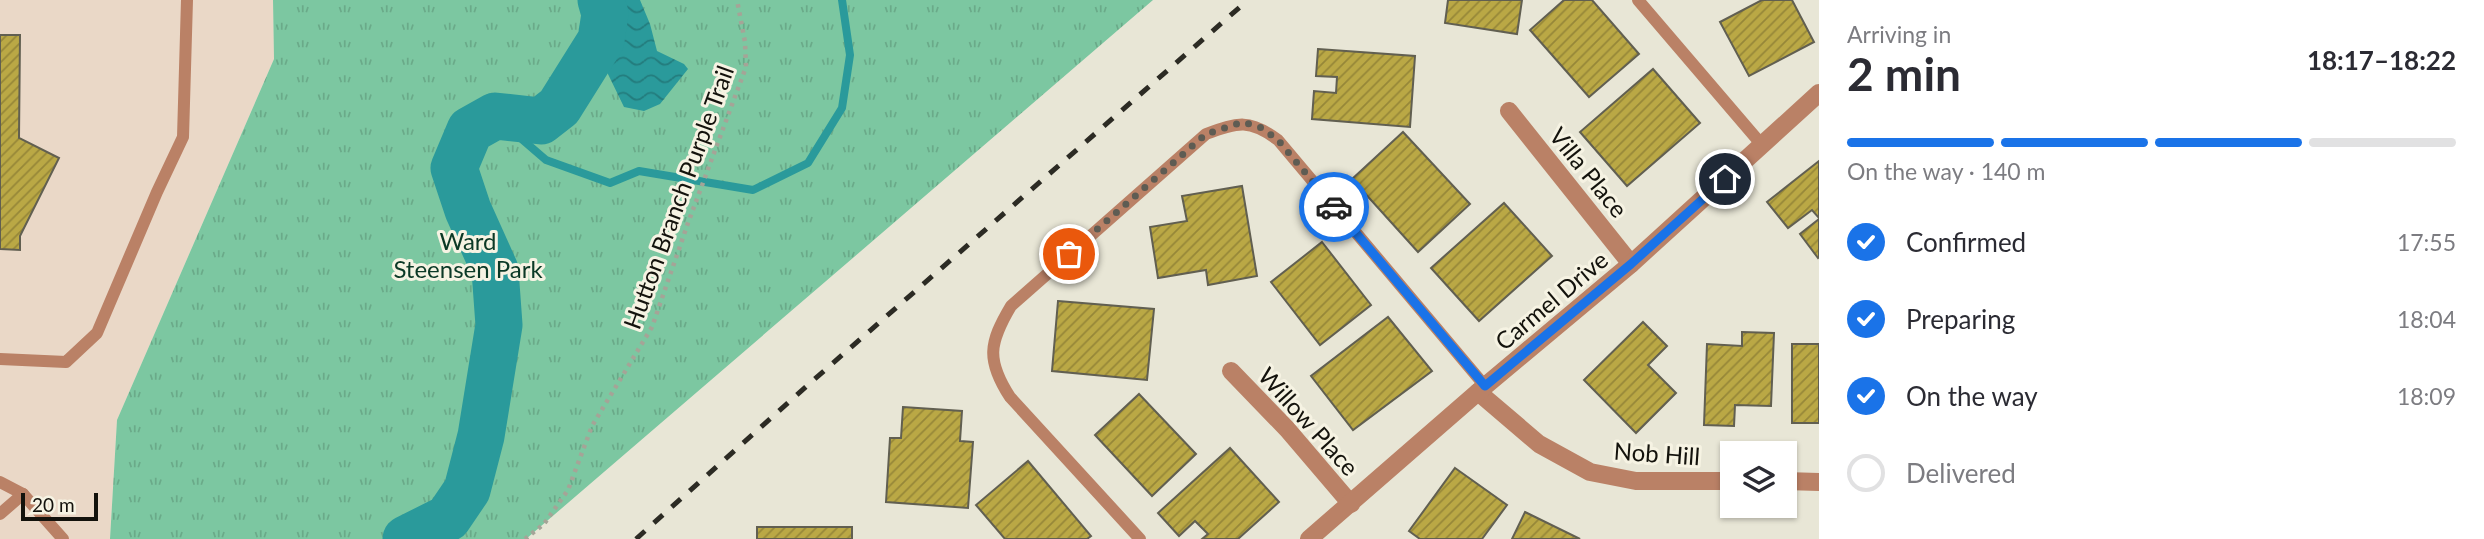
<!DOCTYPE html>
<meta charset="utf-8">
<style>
:root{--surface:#fff;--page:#f2f2f3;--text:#2b2b33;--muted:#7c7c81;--line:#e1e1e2;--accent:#1a73e8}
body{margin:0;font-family:Lato,sans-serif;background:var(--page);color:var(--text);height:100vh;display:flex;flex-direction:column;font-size:26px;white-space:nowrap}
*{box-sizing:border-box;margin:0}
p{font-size:23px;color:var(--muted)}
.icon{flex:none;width:38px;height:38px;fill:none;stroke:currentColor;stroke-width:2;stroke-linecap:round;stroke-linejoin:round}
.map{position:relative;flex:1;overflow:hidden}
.side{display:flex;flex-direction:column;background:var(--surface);width:665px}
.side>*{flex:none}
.buttons{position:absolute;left:1720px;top:441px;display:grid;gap:14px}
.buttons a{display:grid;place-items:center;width:77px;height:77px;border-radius:0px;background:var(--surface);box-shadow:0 2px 5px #0004;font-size:35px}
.scale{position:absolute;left:21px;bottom:18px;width:77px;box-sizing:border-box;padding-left:7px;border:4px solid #13120c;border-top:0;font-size:19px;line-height:24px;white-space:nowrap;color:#13120c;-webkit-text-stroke:5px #f6f3e3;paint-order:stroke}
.pin{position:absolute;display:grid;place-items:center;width:60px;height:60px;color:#fff;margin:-30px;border:4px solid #fff;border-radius:50%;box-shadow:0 2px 7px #0007}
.courier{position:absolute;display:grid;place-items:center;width:70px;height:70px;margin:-35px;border:5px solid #1a73e8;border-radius:50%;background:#fff;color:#222;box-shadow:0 2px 9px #0007}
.overview em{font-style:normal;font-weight:700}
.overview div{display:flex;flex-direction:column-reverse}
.overview{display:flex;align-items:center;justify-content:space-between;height:119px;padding:0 28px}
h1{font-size:46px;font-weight:700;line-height:52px}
.bar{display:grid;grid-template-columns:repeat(4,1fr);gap:10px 7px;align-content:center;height:84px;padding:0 28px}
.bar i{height:9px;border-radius:5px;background:var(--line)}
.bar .on{background:var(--accent)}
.bar p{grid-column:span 4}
ol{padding:0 28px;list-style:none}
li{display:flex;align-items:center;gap:21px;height:77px}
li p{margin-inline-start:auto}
li .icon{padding:7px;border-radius:50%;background:var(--accent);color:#fff;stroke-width:4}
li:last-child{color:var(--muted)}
li i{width:38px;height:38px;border:4px solid var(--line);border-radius:50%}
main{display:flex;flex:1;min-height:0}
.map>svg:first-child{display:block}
</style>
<main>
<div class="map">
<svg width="1819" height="539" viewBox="0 0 1819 539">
<defs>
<pattern id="park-tufts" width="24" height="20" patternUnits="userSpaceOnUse" patternTransform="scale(1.75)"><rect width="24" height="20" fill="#7cc7a1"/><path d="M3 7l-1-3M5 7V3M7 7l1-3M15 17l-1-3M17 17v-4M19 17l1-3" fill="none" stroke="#6aaa89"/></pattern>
<pattern id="water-waves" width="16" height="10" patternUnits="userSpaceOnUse" patternTransform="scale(1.75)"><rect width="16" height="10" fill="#2a9a9b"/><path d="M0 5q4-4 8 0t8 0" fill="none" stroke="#237c7d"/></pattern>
<pattern id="building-hatch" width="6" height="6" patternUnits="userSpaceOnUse" patternTransform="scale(1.75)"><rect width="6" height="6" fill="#baa845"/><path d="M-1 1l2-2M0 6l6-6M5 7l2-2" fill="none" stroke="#968738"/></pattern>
</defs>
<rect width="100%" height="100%" fill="#e8e6d6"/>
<polygon fill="#ead8c7" points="0,0 273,0 274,59 117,420 110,539 0,539"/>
<polygon fill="url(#park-tufts)" points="273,0 1153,0 526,539 110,539 117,420 274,59"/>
<path fill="url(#water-waves)" d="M592,0H640L650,24L657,51L684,64L688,69L660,104L644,111L624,107L606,70C590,71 588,83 580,94L564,88V79L575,65L596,29Z"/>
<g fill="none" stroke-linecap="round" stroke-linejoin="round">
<polyline stroke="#2a9a9b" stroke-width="8" points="495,116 546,160 610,183 639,171 753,190 808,163 842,108 850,55 842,0"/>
<polyline stroke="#2a9a9b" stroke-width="47" points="406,539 448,518 467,490 481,436 499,325 495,270 468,210 454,168 470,130 495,116 541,121 559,107 601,40 605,14 601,0"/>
</g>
<g fill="url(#building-hatch)" stroke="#615f51" stroke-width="2">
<polygon points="1448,0 1522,0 1517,34 1445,23"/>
<polygon points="1564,0 1592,0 1639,54 1589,97 1530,30"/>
<polygon points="1762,0 1792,0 1814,42 1749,76 1720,22"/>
<polygon points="0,35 20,35 19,138 59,158 20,236 20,250 0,249"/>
<polygon points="1318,49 1415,56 1410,127 1312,119 1314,91 1336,93 1337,77 1316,76"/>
<polygon points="1653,69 1700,123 1627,186 1580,132"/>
<polygon points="1403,132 1470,204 1418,252 1352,179"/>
<polygon points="1819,161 1819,218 1812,210 1788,228 1767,202"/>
<polygon points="1242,186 1257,276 1208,285 1206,270 1158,278 1150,227 1187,221 1182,196"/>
<polygon points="1504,203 1552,256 1479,321 1431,268"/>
<polygon points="1819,219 1819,257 1818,258 1800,234"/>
<polygon points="1322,242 1371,305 1320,345 1271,282"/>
<polygon points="1058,301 1154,309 1147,380 1052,371"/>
<polygon points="1388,317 1432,371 1353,430 1311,376"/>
<polygon points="1643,322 1667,346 1648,365 1676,393 1636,433 1584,380"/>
<polygon points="1742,332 1774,333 1771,406 1735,405 1734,426 1704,425 1707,344 1742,346"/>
<rect x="1792" y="344" width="27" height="79"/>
<polygon points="1139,394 1196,454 1152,496 1095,435"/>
<polygon points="903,407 962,411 960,441 973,442 968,508 886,502 890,438 901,438"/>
<polygon points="1230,448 1279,502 1238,539 1202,539 1208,534 1195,521 1179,536 1158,513"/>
<polygon points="1028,461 1091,536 1087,539 1005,539 976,505"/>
<polygon points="1455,468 1507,505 1482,539 1420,539 1409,531"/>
<polygon points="1525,512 1580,539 1512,539"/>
<rect x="757" y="527" width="95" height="12"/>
</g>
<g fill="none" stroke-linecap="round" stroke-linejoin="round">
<polyline stroke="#a5a497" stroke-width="4.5" stroke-dasharray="3.5 5" stroke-linecap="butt" points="525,539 544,524 568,490 592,426 652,327 688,223 746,67 745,42 737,0"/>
<g stroke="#ba8166" stroke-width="12">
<polyline points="1638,0 1762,145"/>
<polyline points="0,359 66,362 97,333 157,192 183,137 187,0"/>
<polyline points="0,482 23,494 63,539"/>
<polyline points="0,514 23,494"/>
<path d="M1140,539L1010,397C986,360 989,343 1011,306L1206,134C1238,122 1250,119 1278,140L1485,386"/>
</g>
<g stroke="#ba8166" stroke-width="18">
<polyline points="1509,111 1631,264"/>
<polyline points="1231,371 1287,429 1351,504"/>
<polyline points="1478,392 1539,444 1590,472 1636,481 1732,481"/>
<polyline points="1785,481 1819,482"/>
<polyline points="1309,539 1478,392 1631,264 1819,93"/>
</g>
<polyline stroke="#2c2b24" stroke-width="5" stroke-dasharray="12 12" stroke-linecap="butt" points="636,539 809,384 1248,0"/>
</g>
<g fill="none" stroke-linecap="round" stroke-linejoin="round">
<polyline stroke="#5e5c53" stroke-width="7" stroke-dasharray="0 12.6" points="1069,254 1206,134 1243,122 1262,128 1278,140 1334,207"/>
<polyline stroke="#1a73e8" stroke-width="9" points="1334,207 1485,386 1631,264 1725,179"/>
</g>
<g text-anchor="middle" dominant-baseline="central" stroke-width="6" stroke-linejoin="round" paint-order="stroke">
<g font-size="24" fill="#13120c" stroke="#f6f3e3">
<text transform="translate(1589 172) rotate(51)">Villa Place</text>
<text transform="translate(678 197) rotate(-70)">Hutton Branch Purple Trail</text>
<text transform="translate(1551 300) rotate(-40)">Carmel Drive</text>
<text transform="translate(1309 421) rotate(48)">Willow Place</text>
<text transform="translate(1657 453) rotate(4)">Nob Hill</text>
</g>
<g font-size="24" fill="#0b3926" stroke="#f6f3e3">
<text x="468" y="240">Ward<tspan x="468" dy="28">Steensen Park</tspan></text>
</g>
</g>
</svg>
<div class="buttons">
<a><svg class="icon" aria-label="layers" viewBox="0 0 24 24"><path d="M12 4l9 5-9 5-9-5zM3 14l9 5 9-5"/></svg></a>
</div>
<div class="scale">20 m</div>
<div class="pin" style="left:1069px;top:254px;background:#ea580c"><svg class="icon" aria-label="bag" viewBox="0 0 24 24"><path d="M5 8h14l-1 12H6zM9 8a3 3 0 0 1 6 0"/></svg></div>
<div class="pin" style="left:1725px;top:179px;background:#1f2937"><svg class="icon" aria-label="home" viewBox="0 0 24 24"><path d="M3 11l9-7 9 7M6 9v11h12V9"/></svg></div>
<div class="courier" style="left:1334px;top:207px"><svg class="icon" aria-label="car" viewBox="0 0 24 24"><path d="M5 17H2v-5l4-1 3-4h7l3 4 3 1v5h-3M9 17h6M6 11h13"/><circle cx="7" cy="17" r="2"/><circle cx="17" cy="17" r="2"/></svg></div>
</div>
<section class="side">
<div class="overview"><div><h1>2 min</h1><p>Arriving in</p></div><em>18:17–18:22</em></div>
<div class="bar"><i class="on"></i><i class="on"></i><i class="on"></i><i></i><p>On the way · 140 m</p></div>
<ol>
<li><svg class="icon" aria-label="check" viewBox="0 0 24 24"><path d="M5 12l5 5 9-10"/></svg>Confirmed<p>17:55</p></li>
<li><svg class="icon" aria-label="check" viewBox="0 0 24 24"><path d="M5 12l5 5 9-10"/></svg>Preparing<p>18:04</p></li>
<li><svg class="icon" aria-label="check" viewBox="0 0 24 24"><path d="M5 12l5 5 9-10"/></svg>On the way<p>18:09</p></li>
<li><i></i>Delivered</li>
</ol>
</section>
</main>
